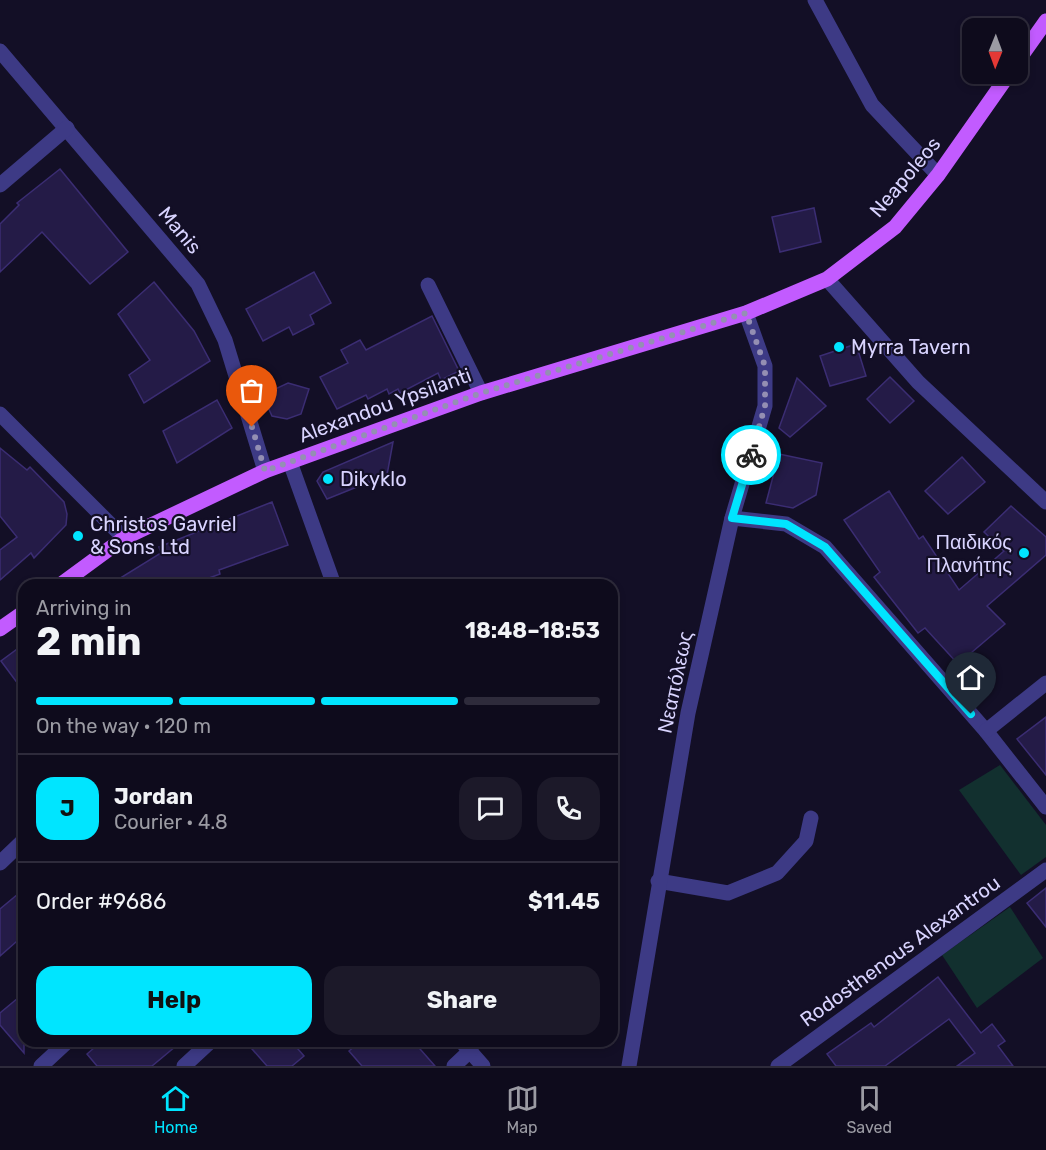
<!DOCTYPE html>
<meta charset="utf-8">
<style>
:root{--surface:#0e0b1c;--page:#1c1929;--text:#f1f3f6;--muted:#9b9ba3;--line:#2e2b3b;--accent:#00e5ff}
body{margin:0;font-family:Rubik,sans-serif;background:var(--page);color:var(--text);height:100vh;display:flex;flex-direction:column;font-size:22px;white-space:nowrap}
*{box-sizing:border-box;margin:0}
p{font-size:20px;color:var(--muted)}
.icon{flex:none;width:33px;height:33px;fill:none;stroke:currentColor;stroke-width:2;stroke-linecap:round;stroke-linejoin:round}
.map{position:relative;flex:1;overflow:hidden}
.side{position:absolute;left:18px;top:579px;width:600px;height:468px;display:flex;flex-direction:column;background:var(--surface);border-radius:18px;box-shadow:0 3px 9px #0003,0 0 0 2px var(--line)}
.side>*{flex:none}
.needle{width:39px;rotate:181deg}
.fabs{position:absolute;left:962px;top:18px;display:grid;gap:12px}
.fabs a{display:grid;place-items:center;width:66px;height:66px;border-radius:12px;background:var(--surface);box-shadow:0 3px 9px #0003,0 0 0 2px var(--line);font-size:30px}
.pin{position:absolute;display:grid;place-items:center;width:51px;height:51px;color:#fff;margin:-62px -26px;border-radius:50% 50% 50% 0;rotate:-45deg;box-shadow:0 0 6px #0007}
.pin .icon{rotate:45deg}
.courier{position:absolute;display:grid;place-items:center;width:60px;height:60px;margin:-30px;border:4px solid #00e5ff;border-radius:50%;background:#fff;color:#222;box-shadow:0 2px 8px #0007}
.summary em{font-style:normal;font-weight:700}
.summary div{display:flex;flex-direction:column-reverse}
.summary{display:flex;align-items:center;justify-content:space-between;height:102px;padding:0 18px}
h1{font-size:39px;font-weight:700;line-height:45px}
.bar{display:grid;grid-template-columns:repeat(4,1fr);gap:9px 6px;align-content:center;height:72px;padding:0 18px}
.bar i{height:8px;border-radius:4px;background:var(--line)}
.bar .on{background:var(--accent)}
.bar p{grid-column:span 4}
.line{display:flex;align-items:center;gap:15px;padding:0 18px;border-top:2px solid var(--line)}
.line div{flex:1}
.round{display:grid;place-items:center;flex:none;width:63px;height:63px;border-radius:18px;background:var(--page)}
.cta{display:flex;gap:12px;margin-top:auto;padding:12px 18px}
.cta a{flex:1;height:69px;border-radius:18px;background:var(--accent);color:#111;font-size:24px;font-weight:700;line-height:69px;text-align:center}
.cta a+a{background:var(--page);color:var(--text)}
.tab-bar{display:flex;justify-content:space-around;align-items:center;height:84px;border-top:2px solid var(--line);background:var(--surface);font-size:16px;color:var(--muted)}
.tab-bar a{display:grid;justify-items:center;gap:3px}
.tab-bar .on{color:var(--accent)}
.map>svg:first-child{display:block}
</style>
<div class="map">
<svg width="1046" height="1066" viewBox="0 0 1046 1066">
<rect width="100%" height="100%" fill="#130f26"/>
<g fill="#12302f">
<polygon points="1000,765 1046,825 1046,857 1021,875 959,790"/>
<polygon points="1010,907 1043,958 977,1008 942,955"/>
</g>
<g fill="#241b47" stroke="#3b2d73" stroke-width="1.5">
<polygon points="60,169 128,252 90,284 42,232 0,272 0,224 19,205 17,203"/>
<polygon points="814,208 821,242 780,252 772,217"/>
<polygon points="314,272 331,303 310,315 314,324 293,335 289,327 263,341 246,309"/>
<polygon points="154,282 194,331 210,361 144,403 129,375 150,360 118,314"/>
<polygon points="432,316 459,371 441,380 438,373 400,393 398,389 389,394 387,389 368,399 366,395 337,409 320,377 348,363 341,350 360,340 366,350"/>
<polygon points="856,344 866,376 830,386 820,356"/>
<polygon points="890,377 914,401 890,423 867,399"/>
<polygon points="797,378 826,406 790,437 779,428"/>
<polygon points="288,383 309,389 301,414 287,419 272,416 267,405 273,390"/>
<polygon points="217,400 232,428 177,463 163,431"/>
<polygon points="393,442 387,475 327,499 317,481 323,472"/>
<polygon points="0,448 27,470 30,467 64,502 67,514 66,525 34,558 31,553 0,580 0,550 17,537 0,516"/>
<polygon points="779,454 822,463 816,495 793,508 766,503"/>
<polygon points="962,457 985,482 948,514 925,491"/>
<polygon points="889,491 919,539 923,536 959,590 1004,551 984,532 1011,506 1046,537 1046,555 987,606 1005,624 958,664 925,628 918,633 874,577 880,572 844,520"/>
<polygon points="272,502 288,545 219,570 220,574 190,585 109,585 161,553 159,547"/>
<polygon points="24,644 24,692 1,661"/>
<polygon points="1046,717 1046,775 1017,739"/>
<polygon points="1046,888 1046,927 1027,903"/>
<polygon points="24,889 24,935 0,956 0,909"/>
<polygon points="938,977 981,1033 992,1024 1005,1041 998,1046 1013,1066 957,1066 975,1053 949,1019 885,1066 836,1066 827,1054 871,1023 874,1027"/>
<polygon points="24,993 24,1053 0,1025 0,1013"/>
<polygon points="102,1041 182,1041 152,1066 97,1066 87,1054"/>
<polygon points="245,1041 291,1041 304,1056 292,1066 267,1066"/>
<polygon points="361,1041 413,1041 435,1066 362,1066 349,1051"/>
</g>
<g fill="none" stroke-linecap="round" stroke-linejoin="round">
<g stroke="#3d3a85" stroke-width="15">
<polyline points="815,0 872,105 938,175"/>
<polyline points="0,51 198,284 225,340 265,471"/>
<polyline points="0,185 67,128"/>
<polyline points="827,279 918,382 1046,502"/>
<polyline points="428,285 481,393"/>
<polyline points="0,414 124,538"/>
<polyline points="290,462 334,585"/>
<polyline points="732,518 786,524 825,547 986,731 1046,807"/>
<polyline points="986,731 1046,683"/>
<polyline points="0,863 24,840"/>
<polyline points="658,881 728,893 777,873 806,841 811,818"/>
<polyline points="461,1041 483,1066"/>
<polyline points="41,1066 68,1041"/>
<polyline points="184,1066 211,1041"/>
<polyline points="454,1066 471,1050"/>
<polyline points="629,1066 688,713 732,518 765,406 765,366 746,313"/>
<polyline points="778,1066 1046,870"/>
</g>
<g stroke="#c25bff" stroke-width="15">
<polyline points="1017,62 1046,21"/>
<polyline points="60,585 124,538 265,471 481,393 746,313 827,279 895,227 938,175 1009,74"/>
<polyline points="0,629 24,612"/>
</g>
</g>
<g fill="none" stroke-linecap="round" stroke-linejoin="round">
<polyline stroke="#948fb3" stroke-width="6" stroke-dasharray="0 10.8" points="252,427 265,471 481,393 746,313 765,366 765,406 751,455"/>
<polyline stroke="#00e5ff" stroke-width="8" points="751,455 732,518 786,524 825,547 971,714"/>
</g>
<g fill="#00e5ff" stroke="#130f26" stroke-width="2">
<circle cx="839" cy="347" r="6"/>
<circle cx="328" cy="479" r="6"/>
<circle cx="78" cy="536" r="6"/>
<circle cx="1024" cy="553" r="6"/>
</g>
<g text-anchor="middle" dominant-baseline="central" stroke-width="4.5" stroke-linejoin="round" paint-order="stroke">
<g font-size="20" fill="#d9d4ff" stroke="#130f26">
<text transform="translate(905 177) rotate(-50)">Neapoleos</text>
<text transform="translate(180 230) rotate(50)">Manis</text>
<text transform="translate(385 405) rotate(-20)">Alexandou Ypsilanti</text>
<text transform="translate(675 682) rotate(-78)">Νεαπόλεως</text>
<text transform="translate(900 951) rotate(-36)">Rodosthenous Alexantrou</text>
</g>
<g font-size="20" fill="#d9d4ff" stroke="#130f26" text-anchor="start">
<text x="851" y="347">Myrra Tavern</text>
<text x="340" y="479">Dikyklo</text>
<text x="90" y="524">Christos Gavriel<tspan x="90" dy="23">&amp; Sons Ltd</tspan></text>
<text x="1012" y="542" text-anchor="end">Παιδικός<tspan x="1012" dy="23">Πλανήτης</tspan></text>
</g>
</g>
</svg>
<div class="fabs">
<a><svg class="needle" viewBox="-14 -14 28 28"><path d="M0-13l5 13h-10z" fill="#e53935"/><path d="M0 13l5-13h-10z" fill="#9b9ba3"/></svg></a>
</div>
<div class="pin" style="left:252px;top:427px;background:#ea580c"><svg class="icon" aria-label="bag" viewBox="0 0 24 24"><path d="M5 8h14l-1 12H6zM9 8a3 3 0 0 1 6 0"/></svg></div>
<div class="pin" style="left:971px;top:714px;background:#1f2937"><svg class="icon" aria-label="home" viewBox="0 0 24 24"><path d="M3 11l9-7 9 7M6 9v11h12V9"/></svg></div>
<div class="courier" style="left:751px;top:455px"><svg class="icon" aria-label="bike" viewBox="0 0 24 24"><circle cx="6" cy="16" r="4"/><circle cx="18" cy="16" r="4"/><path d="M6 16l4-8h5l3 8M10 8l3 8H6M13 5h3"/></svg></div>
<section class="side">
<div class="summary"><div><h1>2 min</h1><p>Arriving in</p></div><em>18:48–18:53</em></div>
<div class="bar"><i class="on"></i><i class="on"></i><i class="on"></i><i></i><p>On the way · 120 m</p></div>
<div class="line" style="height:108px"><b class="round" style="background:var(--accent);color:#111">J</b><div><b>Jordan</b><p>Courier · 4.8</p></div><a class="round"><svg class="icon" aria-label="chat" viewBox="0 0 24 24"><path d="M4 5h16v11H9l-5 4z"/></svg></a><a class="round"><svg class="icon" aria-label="phone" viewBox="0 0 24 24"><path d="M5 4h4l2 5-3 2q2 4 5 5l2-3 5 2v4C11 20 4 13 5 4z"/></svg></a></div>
<div class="line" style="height:78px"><div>Order #9686</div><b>$11.45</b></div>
<div class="cta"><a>Help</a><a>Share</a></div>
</section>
</div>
<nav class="tab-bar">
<a class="on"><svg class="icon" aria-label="home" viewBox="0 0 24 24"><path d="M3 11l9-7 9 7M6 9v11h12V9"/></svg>Home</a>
<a><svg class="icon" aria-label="map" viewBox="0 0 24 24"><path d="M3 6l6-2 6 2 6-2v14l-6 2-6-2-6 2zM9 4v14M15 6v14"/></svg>Map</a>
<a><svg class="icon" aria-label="saved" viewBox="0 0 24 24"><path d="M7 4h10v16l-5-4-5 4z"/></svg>Saved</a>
</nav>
